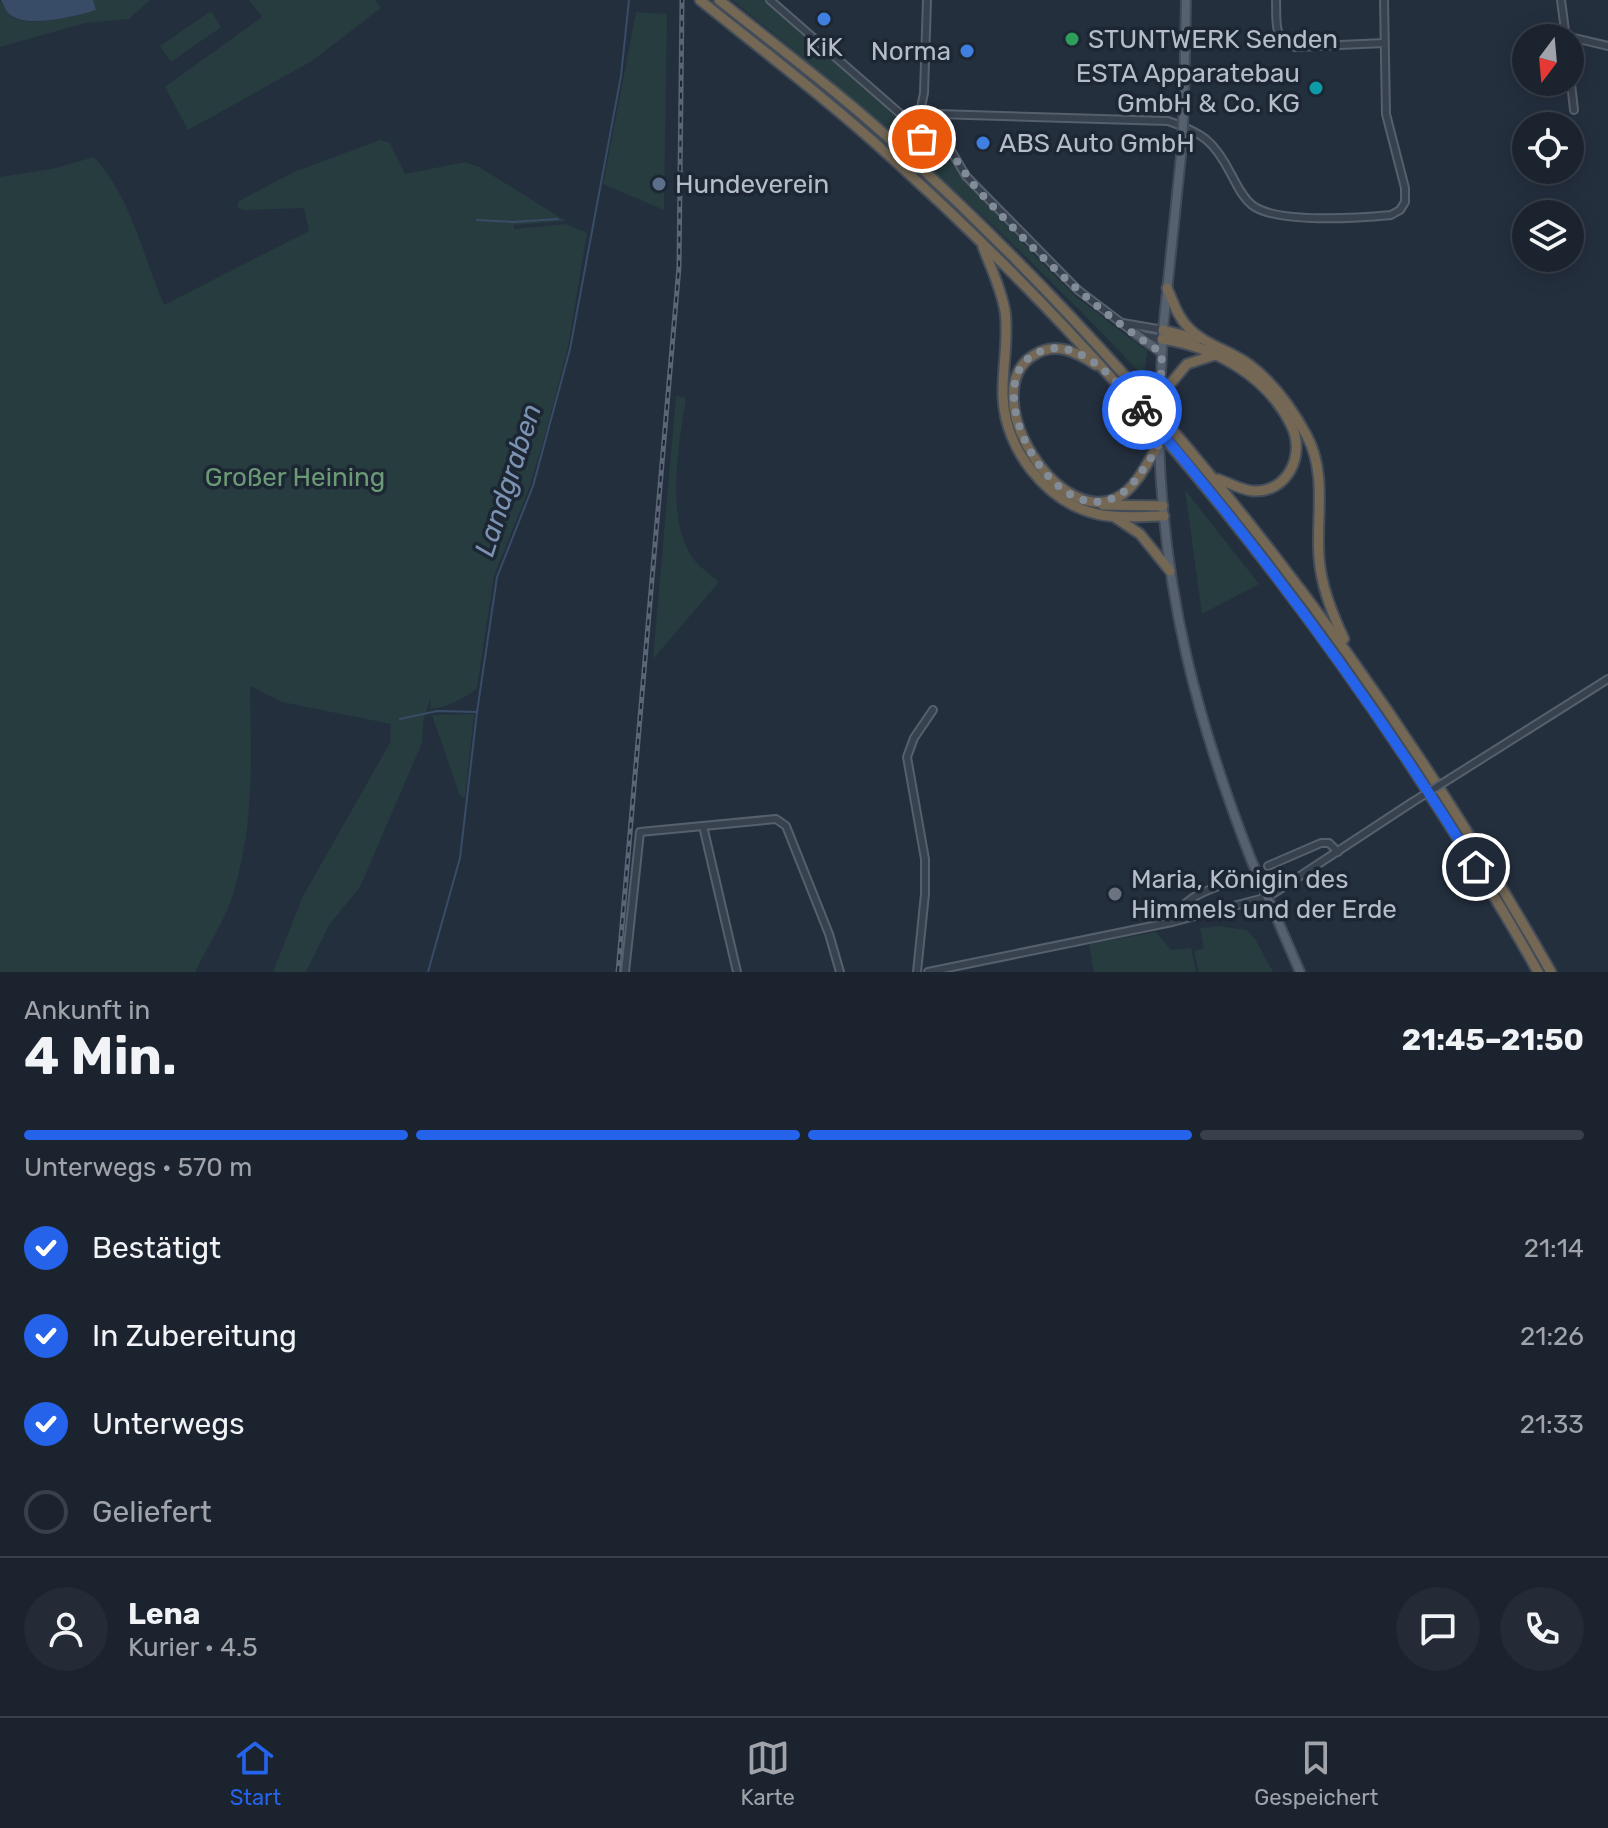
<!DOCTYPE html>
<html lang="de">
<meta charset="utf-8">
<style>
:root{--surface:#1b232e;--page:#242b36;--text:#f1f3f6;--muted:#a0a4aa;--line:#39404a;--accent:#2563eb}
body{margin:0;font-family:Rubik,sans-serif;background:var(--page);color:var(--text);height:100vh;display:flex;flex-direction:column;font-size:30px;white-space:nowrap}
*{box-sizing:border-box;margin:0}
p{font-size:26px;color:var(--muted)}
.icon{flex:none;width:44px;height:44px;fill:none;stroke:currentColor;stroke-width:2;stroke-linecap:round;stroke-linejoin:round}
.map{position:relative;height:972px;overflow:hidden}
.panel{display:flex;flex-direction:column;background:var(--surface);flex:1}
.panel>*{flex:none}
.needle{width:52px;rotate:196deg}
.tools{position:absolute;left:1512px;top:24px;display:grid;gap:16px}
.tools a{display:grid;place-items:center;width:72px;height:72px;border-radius:50%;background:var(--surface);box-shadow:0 4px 20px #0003,0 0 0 2px var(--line);font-size:40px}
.pin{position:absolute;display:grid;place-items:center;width:68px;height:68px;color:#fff;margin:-34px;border:4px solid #fff;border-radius:50%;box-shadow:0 2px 8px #0007}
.courier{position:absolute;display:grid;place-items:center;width:80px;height:80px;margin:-40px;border:6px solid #2563eb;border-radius:50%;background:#fff;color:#222;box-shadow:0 2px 10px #0007}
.headline em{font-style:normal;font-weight:700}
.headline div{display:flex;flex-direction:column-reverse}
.headline{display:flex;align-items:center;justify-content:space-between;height:136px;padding:0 24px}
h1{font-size:52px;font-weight:700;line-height:60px}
.bar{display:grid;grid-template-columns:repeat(4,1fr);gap:12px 8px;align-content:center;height:96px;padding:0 24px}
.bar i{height:10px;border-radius:6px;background:var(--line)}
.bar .selected{background:var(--accent)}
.bar p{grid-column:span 4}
.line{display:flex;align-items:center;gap:20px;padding:0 24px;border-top:2px solid var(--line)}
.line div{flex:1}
.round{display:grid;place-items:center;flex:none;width:84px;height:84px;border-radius:42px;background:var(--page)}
ol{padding:0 24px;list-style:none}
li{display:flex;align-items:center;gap:24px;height:88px}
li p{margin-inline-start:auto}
li .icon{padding:8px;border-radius:50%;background:var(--accent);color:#fff;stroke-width:4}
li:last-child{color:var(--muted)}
li i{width:44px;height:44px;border:4px solid var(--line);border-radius:50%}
.dock{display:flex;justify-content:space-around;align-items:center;height:112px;border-top:2px solid var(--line);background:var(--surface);font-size:22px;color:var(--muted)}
.dock a{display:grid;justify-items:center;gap:4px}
.dock .selected{color:var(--accent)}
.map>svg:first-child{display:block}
</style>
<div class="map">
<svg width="1608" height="972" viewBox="0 0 1608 972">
<rect width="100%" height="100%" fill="#242f3e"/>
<g fill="#263c3f">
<path d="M0,0C3,4 6,13 11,16C29,29 76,16 95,10L93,0H150L129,19L85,23L0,47Z"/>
<polygon points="249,0 375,0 381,8 312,61 188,130 165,87 262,17"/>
<path d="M732,0H768L902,118L913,137L918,140H928L950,154L961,174L1034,255L1075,296L1147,351L1144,377C1017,241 877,117 732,0Z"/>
<polygon points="211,11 221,27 171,62 160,46"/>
<polygon points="636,12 667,14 664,210 603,184"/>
<path d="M380,140L390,143L405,174L465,162L479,167L566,221L514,225V229L566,224L587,233L568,347L548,425L530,486L494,576L477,688C467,698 445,708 430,709L431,697L423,722L422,743L360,887L329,925L306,972H273L303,896L390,743L391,724L282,702L250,686C251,759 255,823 233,894C225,921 207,947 195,972H0V177L52,169L94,157C132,199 142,254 164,305L309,231L304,208L244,210L237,207L239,201L294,172Z"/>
<path d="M676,396L686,398C679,443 664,523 695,561C702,569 711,575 719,582L653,659Z"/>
<polygon points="1185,490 1259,584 1202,614"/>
<polygon points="474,714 465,798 460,796 432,715"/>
<polygon points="1219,926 1247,930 1255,939 1273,972 1199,972 1194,951 1204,948 1200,928"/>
<polygon points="1156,932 1171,950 1191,948 1196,972 1094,972 1089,944"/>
</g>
<path fill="#394c67" d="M1,0H93L96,10C77,16 29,28 12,16C6,13 4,6 1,0Z"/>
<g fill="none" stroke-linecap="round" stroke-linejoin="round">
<g stroke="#394c67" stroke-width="2">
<polyline points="477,220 513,222 558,219"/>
<polyline points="400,719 437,711 477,712"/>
<polyline points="428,972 460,858 477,712 497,577 533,486 570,349 621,76 629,0"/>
</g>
<polyline stroke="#3a4453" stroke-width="6" stroke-dasharray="6 3" stroke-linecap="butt" points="1239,878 1268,866"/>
<defs>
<g id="minor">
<polyline points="770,0 912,124"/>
<path d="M1276,0C1277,20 1272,42 1296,47L1384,43"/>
<polyline points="1561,0 1566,38"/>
<polyline points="1566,36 1608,46"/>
<polyline points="1570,74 1574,110"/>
<polyline points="920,112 931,111 940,118 942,128 937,137 922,139 915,134 912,124 920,112 924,93 927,0"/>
<path d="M937,114L1168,121C1203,133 1214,141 1231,174C1237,185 1242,197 1252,205C1276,224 1359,218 1391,215L1400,210L1405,202V188L1386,114L1384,0"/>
<polyline points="940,132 966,176 1078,290 1136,334 1162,339"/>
<polyline points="1123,323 1163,330"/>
<polyline points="1451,778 1608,679"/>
<polyline points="703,826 737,972"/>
<polyline points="1268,866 1321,843 1329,843 1338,852"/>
<path d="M1172,922C1185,893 1212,890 1239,878"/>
<polyline points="625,972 640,832 776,819 786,826 829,934 840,972"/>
<polyline points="917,972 925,894 925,859 907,757 914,738 933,710"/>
<polyline points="928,972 1172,922 1268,897 1411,803"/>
</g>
<g id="major">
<polyline points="1184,103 1186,0"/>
<polyline points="1136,334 1162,353"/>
<polyline points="1160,396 1163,330 1182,146"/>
<path d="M1159,443C1164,596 1197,721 1252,862"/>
<polyline points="1261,882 1300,972"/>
</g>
<g id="highway">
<path d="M700,0C766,53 833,104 895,161C1090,337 1259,538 1405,757C1451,827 1497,898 1538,972"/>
<path d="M719,0C782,50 846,98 904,152C1164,390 1377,666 1551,972"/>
<path d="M983,247C991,268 1001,288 1005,311C1009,339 1002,368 1003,397C1005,449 1046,502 1097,514C1118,519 1142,516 1164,516"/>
<path d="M1167,288C1173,301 1177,316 1187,326C1204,345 1230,350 1250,365C1275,384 1292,408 1307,436C1327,474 1316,517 1319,557C1321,586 1332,613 1344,639"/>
<polyline points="1163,330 1198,339"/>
<path d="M1162,339C1215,347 1267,376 1291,425C1306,454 1288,493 1253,491C1241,490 1229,483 1218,479"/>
<path d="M1096,365C1077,352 1056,341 1034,355C972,393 1063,538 1123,494C1139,482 1149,460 1159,443"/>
<polyline points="1160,396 1187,364 1215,355"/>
<polyline points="1103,505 1163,506"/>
<polyline points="1116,518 1140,534 1170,571"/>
</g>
</defs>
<use href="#minor" stroke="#565f6c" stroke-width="10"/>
<use href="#major" stroke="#414a57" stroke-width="12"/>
<use href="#highway" stroke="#434c59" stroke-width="13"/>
<use href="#minor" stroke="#38414e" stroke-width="6"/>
<use href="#major" stroke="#56606e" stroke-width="8"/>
<use href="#highway" stroke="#746855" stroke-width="9"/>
<defs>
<polyline id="rail" points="618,972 679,267 682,0"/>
</defs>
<use href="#rail" stroke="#5a6575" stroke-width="5"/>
<use href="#rail" stroke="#1d2633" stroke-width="2" stroke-dasharray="6" stroke-linecap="butt"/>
<defs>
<polyline id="minor-bridge" points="1411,803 1451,778"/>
<g id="major-bridge">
<polyline points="1182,146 1184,103"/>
<polyline points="1159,443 1160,396"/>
<polyline points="1252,862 1261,882"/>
</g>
</defs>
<use href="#minor-bridge" stroke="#565f6c" stroke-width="10" stroke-linecap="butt"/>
<use href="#major-bridge" stroke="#414a57" stroke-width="12" stroke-linecap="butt"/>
<use href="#minor-bridge" stroke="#38414e" stroke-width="6"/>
<use href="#major-bridge" stroke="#56606e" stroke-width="8"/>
</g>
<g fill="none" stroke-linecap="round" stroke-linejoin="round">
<path stroke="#828b98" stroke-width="8" stroke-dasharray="0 14.4" d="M922,139C952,142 960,170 978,190C1033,251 1093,309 1162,353C1161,374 1160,394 1159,414C1159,423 1161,436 1158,445C1155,453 1147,463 1142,471C1072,580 955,366 1049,349C1085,342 1121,386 1142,410"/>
<path stroke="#2563eb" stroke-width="10" d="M1142,410C1265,554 1376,706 1476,867"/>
</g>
<g fill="#3f7fe0" stroke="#1d2633" stroke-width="3">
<circle cx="824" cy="19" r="8"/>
<circle cx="967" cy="51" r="8"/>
<circle cx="983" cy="143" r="8"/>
</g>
<circle fill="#2e9e5b" stroke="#1d2633" stroke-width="3" cx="1072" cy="39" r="8"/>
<circle fill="#0f9aa8" stroke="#1d2633" stroke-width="3" cx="1316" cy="88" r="8"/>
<circle fill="#5c6f8a" stroke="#1d2633" stroke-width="3" cx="659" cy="184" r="8"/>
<circle fill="#6b7280" stroke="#1d2633" stroke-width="3" cx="1115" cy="894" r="8"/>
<g text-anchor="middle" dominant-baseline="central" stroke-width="7" stroke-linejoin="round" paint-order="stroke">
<g font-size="26" fill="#b4bcc9" stroke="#1d2633" text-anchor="start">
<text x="1088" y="39">STUNTWERK Senden</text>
<text x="824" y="47" text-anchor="middle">KiK</text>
<text x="951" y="51" text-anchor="end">Norma</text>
<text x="1300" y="73" text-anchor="end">ESTA Apparatebau<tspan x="1300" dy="30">GmbH &amp; Co. KG</tspan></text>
<text x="999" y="143">ABS Auto GmbH</text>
<text x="675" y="184">Hundeverein</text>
<text x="1131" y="879">Maria, Königin des<tspan x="1131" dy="30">Himmels und der Erde</tspan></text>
</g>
<g font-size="26" fill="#6b9a76" stroke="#1d2633">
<text x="295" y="477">Großer Heining</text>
</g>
<g font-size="28" font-style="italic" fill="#7c92b1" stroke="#1d2633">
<text transform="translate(508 480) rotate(-72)">Landgraben</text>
</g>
</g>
</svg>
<div class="tools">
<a><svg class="needle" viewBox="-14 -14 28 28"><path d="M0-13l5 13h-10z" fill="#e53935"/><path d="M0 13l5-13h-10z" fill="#a0a4aa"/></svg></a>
<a><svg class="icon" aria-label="locate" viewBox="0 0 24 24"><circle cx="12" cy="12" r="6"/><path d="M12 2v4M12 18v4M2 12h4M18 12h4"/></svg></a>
<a><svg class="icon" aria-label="layers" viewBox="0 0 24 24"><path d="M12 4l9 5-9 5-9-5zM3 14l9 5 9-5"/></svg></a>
</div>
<div class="pin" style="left:922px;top:139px;background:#ea580c"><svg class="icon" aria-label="bag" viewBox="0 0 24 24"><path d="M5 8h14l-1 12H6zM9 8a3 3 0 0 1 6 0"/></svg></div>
<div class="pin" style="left:1476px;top:867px;background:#1f2937"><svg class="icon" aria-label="home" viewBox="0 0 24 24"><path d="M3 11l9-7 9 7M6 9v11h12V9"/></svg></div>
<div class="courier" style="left:1142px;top:410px"><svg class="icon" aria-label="bike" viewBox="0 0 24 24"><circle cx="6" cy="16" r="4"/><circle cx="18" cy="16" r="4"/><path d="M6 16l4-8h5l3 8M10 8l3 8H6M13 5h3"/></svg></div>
</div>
<section class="panel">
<div class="headline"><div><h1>4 Min.</h1><p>Ankunft in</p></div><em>21:45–21:50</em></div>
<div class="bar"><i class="selected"></i><i class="selected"></i><i class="selected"></i><i></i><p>Unterwegs · 570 m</p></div>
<ol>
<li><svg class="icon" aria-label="check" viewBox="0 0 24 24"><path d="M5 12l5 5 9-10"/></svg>Bestätigt<p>21:14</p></li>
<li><svg class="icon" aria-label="check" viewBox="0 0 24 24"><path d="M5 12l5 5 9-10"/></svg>In Zubereitung<p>21:26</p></li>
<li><svg class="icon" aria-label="check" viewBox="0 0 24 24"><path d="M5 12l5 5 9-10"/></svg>Unterwegs<p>21:33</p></li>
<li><i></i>Geliefert</li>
</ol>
<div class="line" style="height:144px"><a class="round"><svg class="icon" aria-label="person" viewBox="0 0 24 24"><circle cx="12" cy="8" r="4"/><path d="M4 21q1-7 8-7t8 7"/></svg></a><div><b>Lena</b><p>Kurier · 4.5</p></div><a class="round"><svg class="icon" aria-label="chat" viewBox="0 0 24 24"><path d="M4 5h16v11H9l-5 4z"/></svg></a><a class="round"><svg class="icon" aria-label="phone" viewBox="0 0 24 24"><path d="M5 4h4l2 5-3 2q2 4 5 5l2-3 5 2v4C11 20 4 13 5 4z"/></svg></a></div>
</section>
<nav class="dock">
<a class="selected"><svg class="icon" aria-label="home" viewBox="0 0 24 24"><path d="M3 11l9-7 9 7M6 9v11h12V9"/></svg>Start</a>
<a><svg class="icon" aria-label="map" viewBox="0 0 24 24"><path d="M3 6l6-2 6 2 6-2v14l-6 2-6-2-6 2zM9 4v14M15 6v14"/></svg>Karte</a>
<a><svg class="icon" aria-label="saved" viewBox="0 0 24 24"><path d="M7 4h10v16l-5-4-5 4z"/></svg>Gespeichert</a>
</nav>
